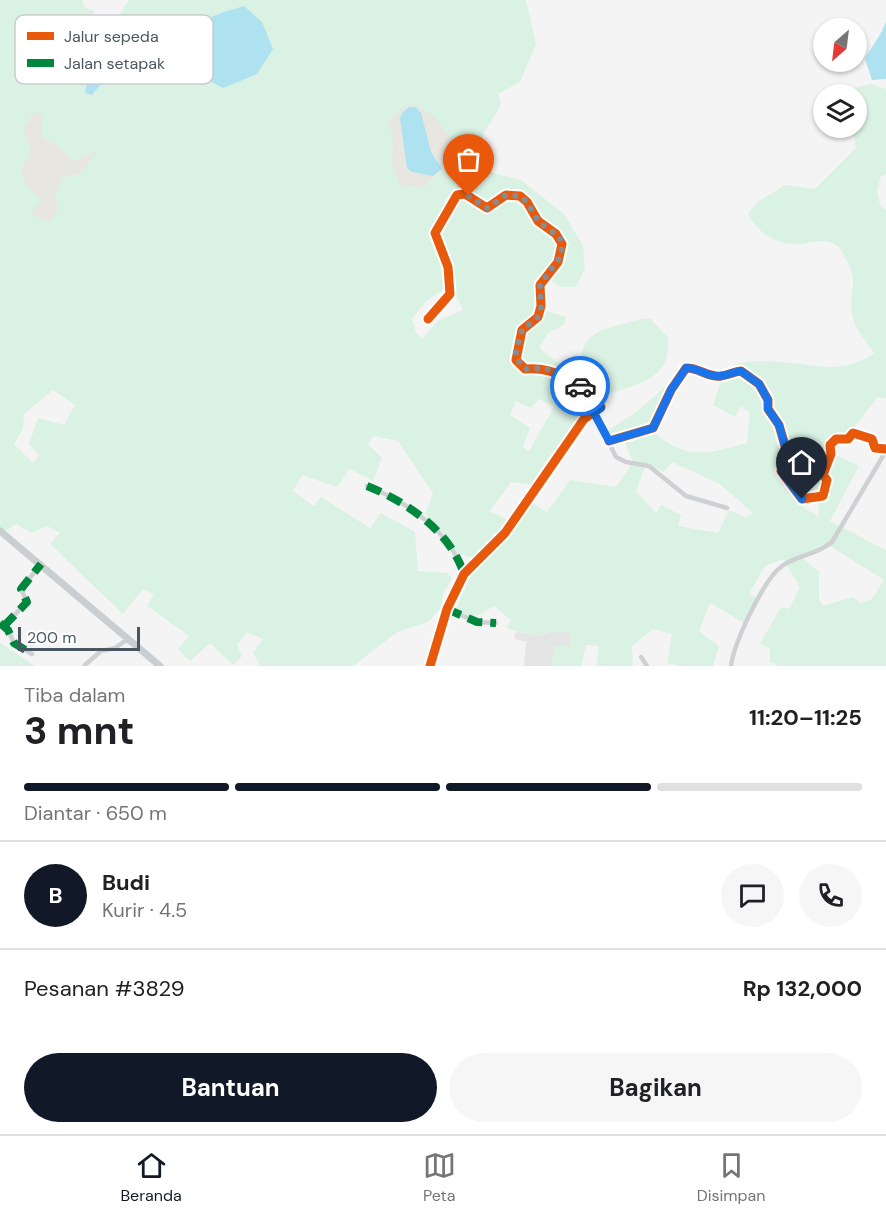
<!DOCTYPE html>
<html lang="id">
<meta charset="utf-8">
<style>
:root{--surface:#fff;--page:#f6f6f6;--text:#202124;--muted:#757577;--line:#e0e0e0;--accent:#111827}
body{margin:0;font-family:"DM Sans",sans-serif;background:var(--page);color:var(--text);height:100vh;display:flex;flex-direction:column;font-size:22px;white-space:nowrap}
*{box-sizing:border-box;margin:0}
p{font-size:20px;color:var(--muted)}
.icon{flex:none;width:33px;height:33px;fill:none;stroke:currentColor;stroke-width:2;stroke-linecap:round;stroke-linejoin:round}
.map{position:relative;height:666px;overflow:hidden}
.sheet{display:flex;flex-direction:column;background:var(--surface);flex:1}
.sheet>*{flex:none}
.needle{width:39px;rotate:208deg}
.tools{position:absolute;left:813px;top:18px;display:grid;gap:12px}
.tools a{display:grid;place-items:center;width:54px;height:54px;border-radius:50%;background:var(--surface);box-shadow:0 2px 4px #0004;font-size:30px}
.scale{position:absolute;left:18px;bottom:15px;width:122px;box-sizing:border-box;padding-left:6px;border:3px solid #4a5661;border-top:0;font-size:16px;line-height:21px;white-space:nowrap;color:#4a5661;-webkit-text-stroke:4px #fff;paint-order:stroke}
.pin{position:absolute;display:grid;place-items:center;width:51px;height:51px;color:#fff;margin:-62px -26px;border-radius:50% 50% 50% 0;rotate:-45deg;box-shadow:0 0 6px #0007}
.pin .icon{rotate:45deg}
.courier{position:absolute;display:grid;place-items:center;width:60px;height:60px;margin:-30px;border:4px solid #1a73e8;border-radius:50%;background:#fff;color:#222;box-shadow:0 2px 8px #0007}
.overview em{font-style:normal;font-weight:700}
.overview div{display:flex;flex-direction:column-reverse}
.overview{display:flex;align-items:center;justify-content:space-between;height:102px;padding:0 24px}
h1{font-size:39px;font-weight:700;line-height:45px}
.bar{display:grid;grid-template-columns:repeat(4,1fr);gap:9px 6px;align-content:center;height:72px;padding:0 24px}
.bar i{height:8px;border-radius:4px;background:var(--line)}
.bar .on{background:var(--accent)}
.bar p{grid-column:span 4}
.line{display:flex;align-items:center;gap:15px;padding:0 24px;border-top:2px solid var(--line)}
.line div{flex:1}
.round{display:grid;place-items:center;flex:none;width:63px;height:63px;border-radius:32px;background:var(--page)}
.primary-button{display:flex;gap:12px;margin-top:auto;padding:12px 24px}
.primary-button a{flex:1;height:69px;border-radius:36px;background:var(--accent);color:#fff;font-size:24px;font-weight:700;line-height:69px;text-align:center}
.primary-button a+a{background:var(--page);color:var(--text)}
.menu{display:flex;justify-content:space-around;align-items:center;height:84px;border-top:2px solid var(--line);background:var(--surface);font-size:16px;color:var(--muted)}
.menu a{display:grid;justify-items:center;gap:3px}
.menu .on{color:var(--accent)}
.map>svg:first-child{display:block}
</style>
<div class="map">
<svg width="886" height="666" viewBox="0 0 886 666">
<rect width="100%" height="100%" fill="#f4f4f4"/>
<polygon fill="#e6e5e6" points="516,631 539,636 552,631 572,633 571,646 555,647 551,666 524,666 526,642 514,639"/>
<g fill="#d9f2e3" fill-rule="evenodd">
<path d="M0,0H82L85,8L95,11L85,20L83,41L95,37L105,22L117,19L129,0H526L536,44L520,82L498,94L501,105L484,133L476,156L493,173L521,180L564,214L583,246L585,269L576,287H562L541,275L534,287L543,310L566,317L564,325L548,333L539,347C554,364 573,366 587,385L583,393L594,407L537,485L511,482L490,511L514,524L530,502L547,512L570,480L616,487L633,462L622,436L609,439L606,432L636,412L673,380L664,397L653,432C689,461 705,454 747,443L750,413L741,406L735,417L713,405C717,395 720,381 727,371C743,351 807,367 831,367C846,367 861,362 874,353C866,340 854,329 852,313C848,286 861,284 844,256C842,252 840,247 836,245C824,237 809,244 796,244C776,245 756,231 748,214L756,203L785,185L815,189L856,148L853,128H856V94H852L854,88L871,84L886,89V174L881,176L877,190L880,205L886,210V398L878,397L833,454L859,466L830,521L886,550V666H778L770,662V649L760,644L781,607L789,609L800,587L783,559L765,566L749,594L760,600L746,624L710,603L699,631L719,646L713,666H680L667,663L672,634L653,629L632,646L633,666H596L599,646L586,645L581,666H551L555,646H571L572,633L552,631L539,636L506,628L511,620L494,606L473,618L455,611L478,560L452,551L438,526L425,515L433,493L398,441L373,436L368,444L382,458L373,481L350,469L337,487L302,475L293,491L314,506L321,497L370,528L381,513L415,532L418,571L447,573L452,578L444,592L440,609L428,622L397,632L353,666H258L259,663L253,653L263,639L247,632L237,645L242,656L233,665L210,643L190,661L178,649L189,636L147,606L154,594L143,589L123,614L50,544L60,533L47,526L32,533L16,524L3,533L0,530ZM42,115V137L62,149L73,161L97,151L79,174L62,178L55,196L42,200L24,183L21,169L31,153ZM393,140L442,169L425,188L391,162ZM451,285L463,310L438,321L422,339L416,332L412,319L426,301ZM53,390L75,405L64,425L38,418L29,444L39,456L33,463L14,444L23,429L24,414ZM539,399L554,407L529,451L523,447L530,428L510,415L516,401L531,408ZM672,462L720,484L753,513L746,518L729,510L718,533L678,526L681,515L661,505L656,513L636,491L646,464L664,472ZM778,472L805,498L818,494L819,517L799,504L776,477ZM821,545L832,547L884,580L871,600L860,603L853,597L823,606L819,598V572L803,558Z"/>
<path d="M640,319H651L668,338C671,381 640,382 607,395C582,394 572,352 591,337C603,327 625,324 640,319Z"/>
<polygon points="0,643 35,666 0,666"/>
</g>
<g fill="#e7e6e1">
<polygon points="416,105 434,116 453,142 451,157 425,188 401,185 391,162 393,140 389,121 403,107"/>
<polygon points="35,112 42,115 42,137 62,149 73,161 99,150 79,174 62,178 55,196 58,211 48,222 31,214 42,200 24,183 21,169 31,153 24,127"/>
</g>
<g fill="#aee2f0">
<path d="M244,6L262,22L273,49L257,74L223,88L194,72L183,50C197,19 213,15 244,6Z"/>
<path d="M886,21V79L872,80L865,59C872,45 882,35 886,21Z"/>
<path d="M93,55L116,63C112,76 100,83 92,95L85,93Z"/>
<polygon points="409,107 416,107 421,113 431,152 442,169 433,176 412,172 407,168 400,119 402,113"/>
</g>
<g fill="none" stroke-linecap="round" stroke-linejoin="round">
<g stroke="#ced0d2" stroke-width="4.5">
<path d="M428,319L450,294L448,267L435,233L457,195L465,194L487,208L506,195L520,196L527,202L538,221L556,234L562,244L558,262L540,285L541,306L538,317L522,330L516,360L525,369C556,366 582,385 601,407L584,419L505,533L464,574L447,609L430,666"/>
<polyline points="594,413 616,457 626,462 649,466 686,496 727,508"/>
<path d="M609,441L653,428L671,390L686,368C698,367 708,378 721,376C728,375 733,372 741,371L759,384L768,400V409L779,425L787,453L781,471L802,499L823,496L827,480L823,475L831,454L830,445L836,439H848L853,433L872,439L875,448L886,449"/>
<path d="M367,486C407,502 450,531 464,574"/>
<polyline points="447,609 477,622 496,623"/>
<polyline points="0,623 8,630 14,643 32,654"/>
<polyline points="4,626 27,602 21,589 41,564"/>
<polyline points="641,657 647,666"/>
<polyline points="85,665 101,651 115,648 128,639"/>
<path d="M731,666C734,643 763,580 782,566C797,555 817,555 832,542L886,451"/>
</g>
<polyline stroke="#caced1" stroke-width="7" points="0,531 160,666"/>
<g stroke="#00873e" stroke-width="8" stroke-dasharray="15 8" stroke-linecap="butt">
<path d="M367,486C407,502 450,531 464,574"/>
<polyline points="447,609 477,622 496,623"/>
<polyline points="0,623 8,630 14,643 32,654"/>
<polyline points="4,626 27,602 21,589 41,564"/>
</g>
<defs>
<g id="cycleway">
<path d="M428,319L450,294L448,267L435,233L457,195L465,194L487,208L506,195L520,196L527,202L538,221L556,234L562,244L558,262L540,285L541,306L538,317L522,330L516,360L525,369C556,366 582,385 601,407L584,419L505,533L464,574L447,609L430,666"/>
<path d="M609,441L653,428L671,390L686,368C698,367 708,378 721,376C728,375 733,372 741,371L759,384L768,400V409L779,425L787,453L781,471L802,499L823,496L827,480L823,475L831,454L830,445L836,439H848L853,433L872,439L875,448L886,449"/>
</g>
</defs>
<use href="#cycleway" stroke="#fff" stroke-width="13"/>
<use href="#cycleway" stroke="#e8590c" stroke-width="9"/>
</g>
<g fill="none" stroke-linecap="round" stroke-linejoin="round">
<polyline stroke="#868d94" stroke-width="6" stroke-dasharray="0 10.8" points="469,196 487,208 506,195 520,196 527,202 538,221 560,238 562,254 540,285 541,311 538,317 522,330 515,356 525,369 545,368 580,386"/>
<path stroke="#1a73e8" stroke-width="8" d="M580,386L601,408L594,413L609,441L653,428L671,390L686,368C698,367 708,378 721,376C728,375 733,372 741,371L759,384L768,400V409L779,425L787,453L781,471L802,499"/>
</g>
<rect x="15" y="15" width="198" height="69" rx="9" fill="#fff" stroke="#c9ccd0" stroke-width="1.5"/>
<rect x="27" y="32" width="27" height="8" fill="#e8590c"/>
<rect x="27" y="59" width="27" height="8" fill="#00873e"/>
<g font-size="16" fill="#4a5661">
<text x="64" y="42">Jalur sepeda</text>
<text x="64" y="69">Jalan setapak</text>
</g>
</svg>
<div class="tools">
<a><svg class="needle" viewBox="-14 -14 28 28"><path d="M0-13l5 13h-10z" fill="#e53935"/><path d="M0 13l5-13h-10z" fill="#757577"/></svg></a>
<a><svg class="icon" aria-label="layers" viewBox="0 0 24 24"><path d="M12 4l9 5-9 5-9-5zM3 14l9 5 9-5"/></svg></a>
</div>
<div class="scale">200 m</div>
<div class="pin" style="left:469px;top:196px;background:#ea580c"><svg class="icon" aria-label="bag" viewBox="0 0 24 24"><path d="M5 8h14l-1 12H6zM9 8a3 3 0 0 1 6 0"/></svg></div>
<div class="pin" style="left:802px;top:499px;background:#1f2937"><svg class="icon" aria-label="home" viewBox="0 0 24 24"><path d="M3 11l9-7 9 7M6 9v11h12V9"/></svg></div>
<div class="courier" style="left:580px;top:386px"><svg class="icon" aria-label="car" viewBox="0 0 24 24"><path d="M5 17H2v-5l4-1 3-4h7l3 4 3 1v5h-3M9 17h6M6 11h13"/><circle cx="7" cy="17" r="2"/><circle cx="17" cy="17" r="2"/></svg></div>
</div>
<section class="sheet">
<div class="overview"><div><h1>3 mnt</h1><p>Tiba dalam</p></div><em>11:20–11:25</em></div>
<div class="bar"><i class="on"></i><i class="on"></i><i class="on"></i><i></i><p>Diantar · 650 m</p></div>
<div class="line" style="height:108px"><b class="round" style="background:var(--accent);color:#fff">B</b><div><b>Budi</b><p>Kurir · 4.5</p></div><a class="round"><svg class="icon" aria-label="chat" viewBox="0 0 24 24"><path d="M4 5h16v11H9l-5 4z"/></svg></a><a class="round"><svg class="icon" aria-label="phone" viewBox="0 0 24 24"><path d="M5 4h4l2 5-3 2q2 4 5 5l2-3 5 2v4C11 20 4 13 5 4z"/></svg></a></div>
<div class="line" style="height:78px"><div>Pesanan #3829</div><b>Rp 132,000</b></div>
<div class="primary-button"><a>Bantuan</a><a>Bagikan</a></div>
</section>
<nav class="menu">
<a class="on"><svg class="icon" aria-label="home" viewBox="0 0 24 24"><path d="M3 11l9-7 9 7M6 9v11h12V9"/></svg>Beranda</a>
<a><svg class="icon" aria-label="map" viewBox="0 0 24 24"><path d="M3 6l6-2 6 2 6-2v14l-6 2-6-2-6 2zM9 4v14M15 6v14"/></svg>Peta</a>
<a><svg class="icon" aria-label="saved" viewBox="0 0 24 24"><path d="M7 4h10v16l-5-4-5 4z"/></svg>Disimpan</a>
</nav>
